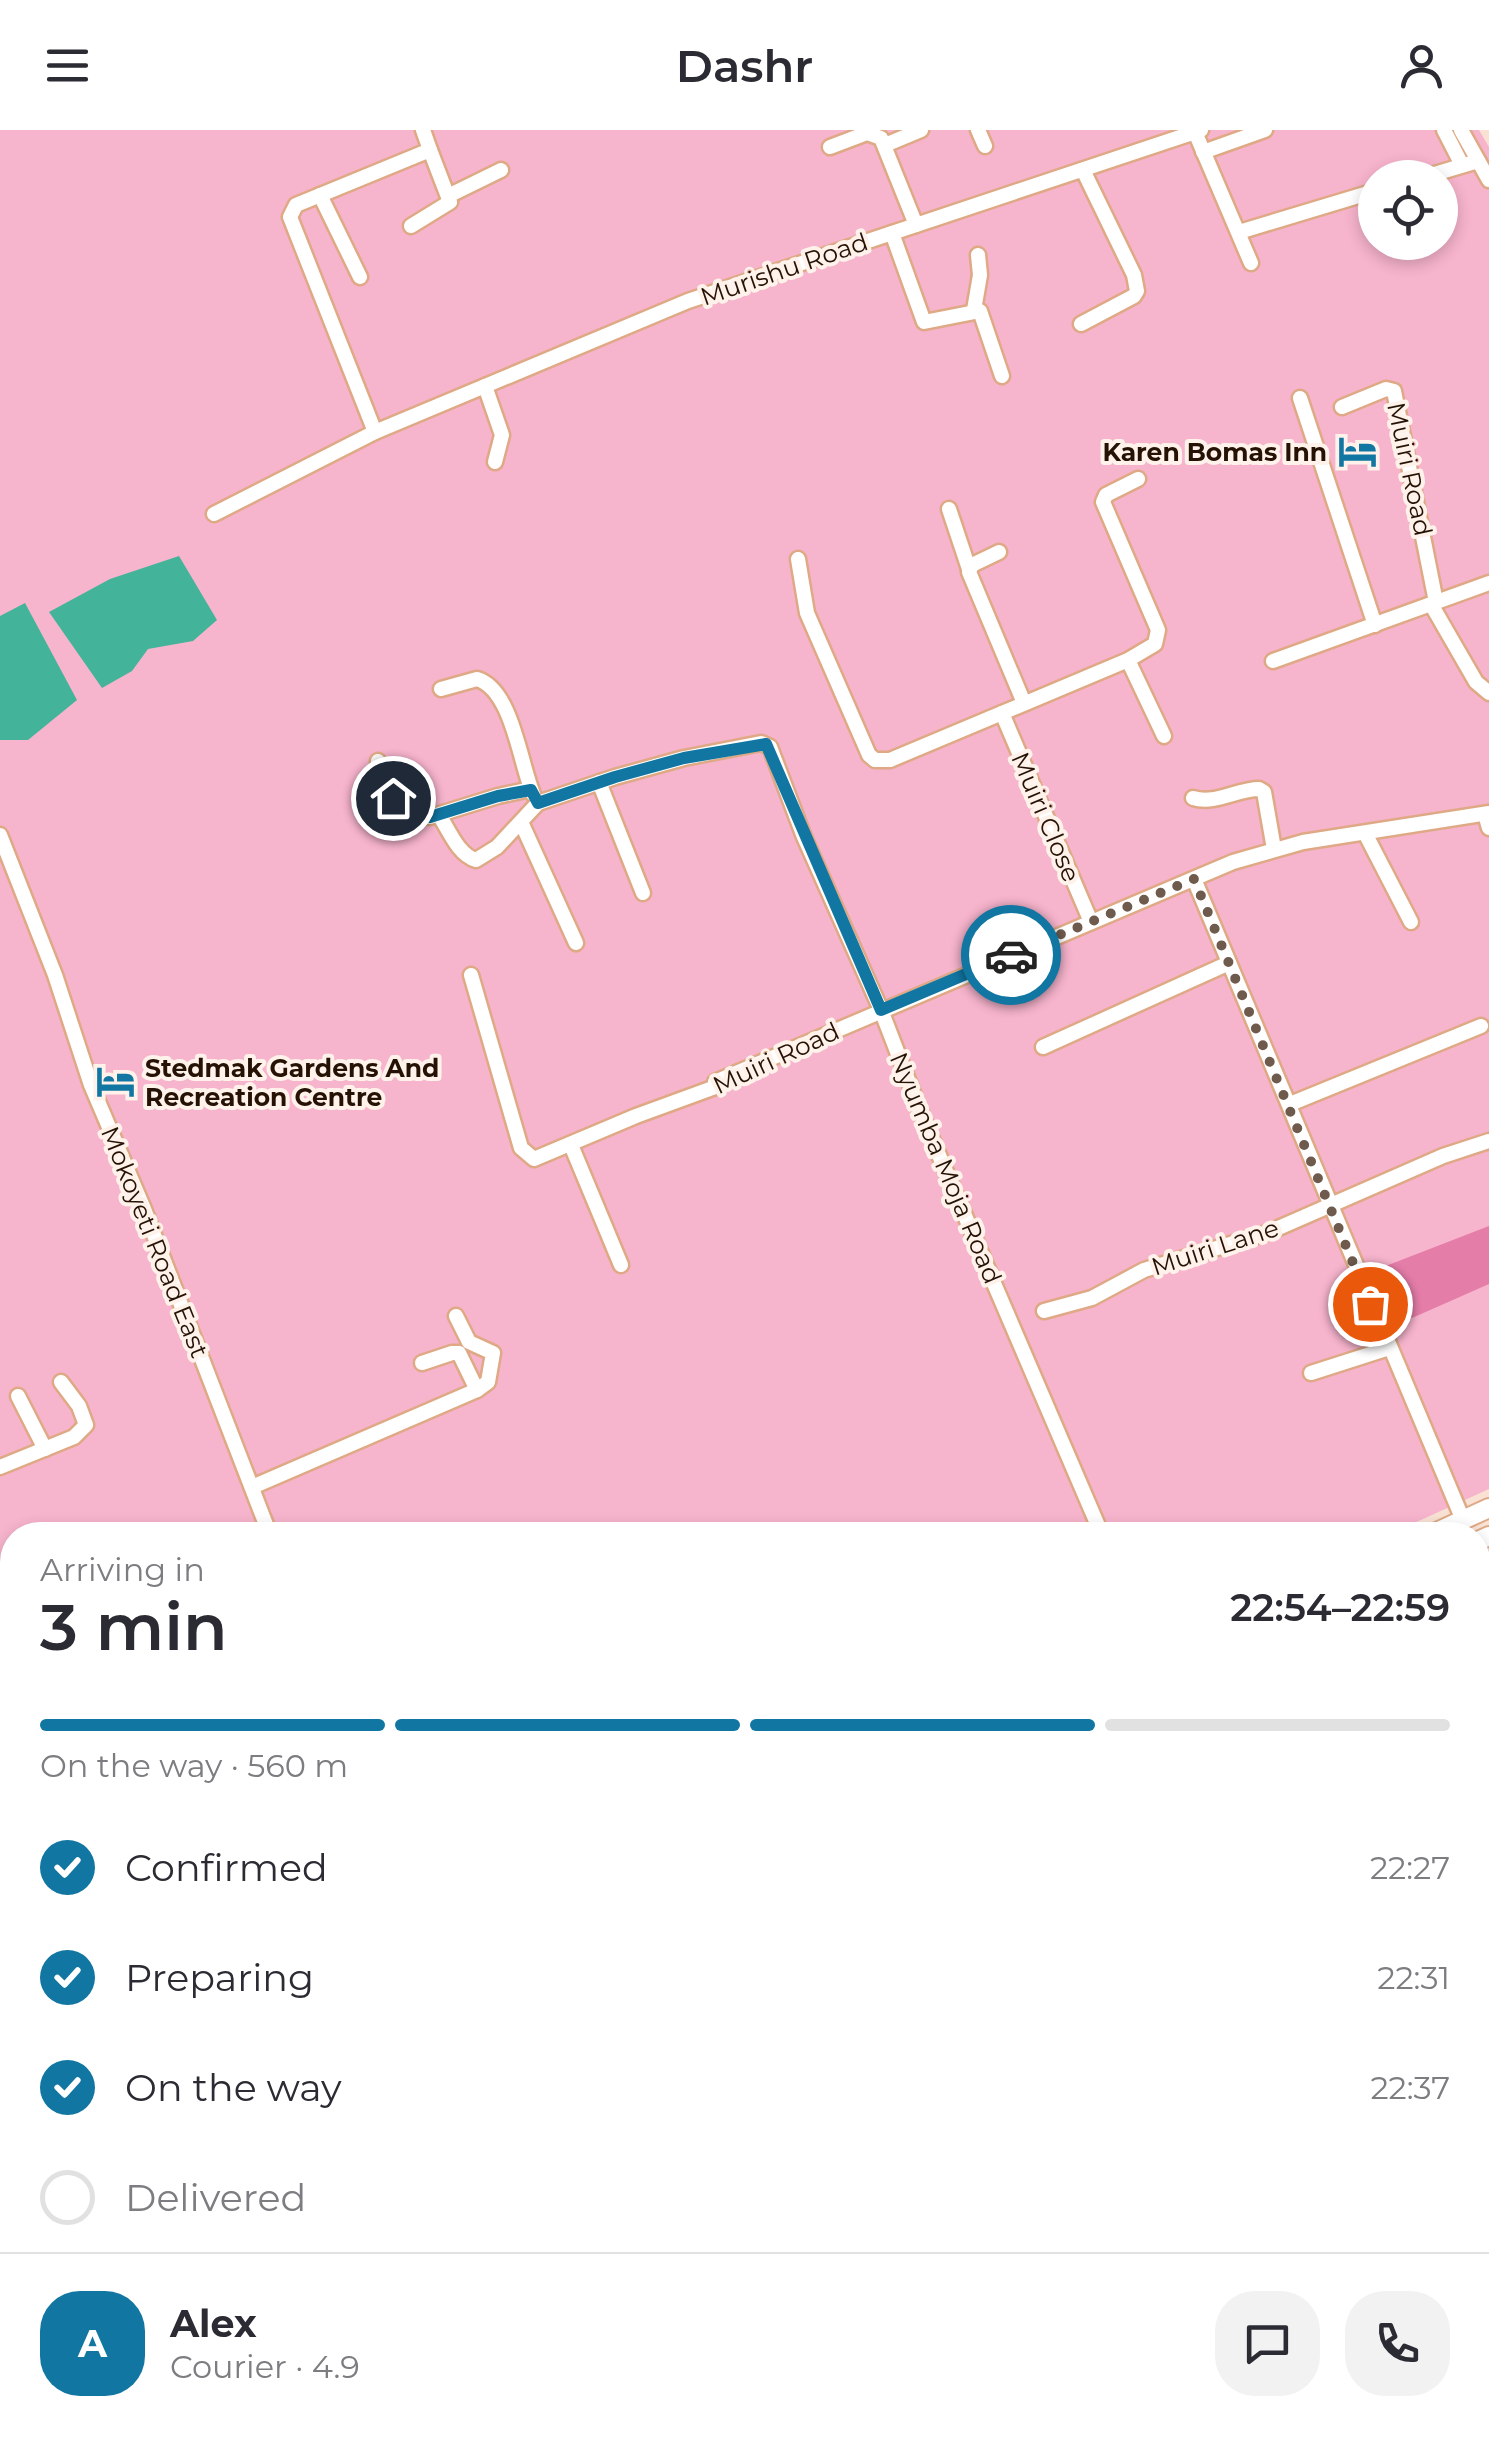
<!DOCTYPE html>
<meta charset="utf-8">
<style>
:root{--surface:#fff;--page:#f2f2f3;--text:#2b2b33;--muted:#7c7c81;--line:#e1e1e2;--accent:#1176a2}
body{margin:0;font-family:Montserrat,sans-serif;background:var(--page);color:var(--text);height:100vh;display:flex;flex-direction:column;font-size:38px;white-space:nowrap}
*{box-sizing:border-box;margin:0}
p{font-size:32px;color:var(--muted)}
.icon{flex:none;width:55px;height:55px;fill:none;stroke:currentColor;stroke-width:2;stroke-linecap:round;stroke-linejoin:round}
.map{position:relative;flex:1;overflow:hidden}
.sheet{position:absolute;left:0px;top:1392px;width:1490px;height:932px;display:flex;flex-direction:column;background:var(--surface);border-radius:40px 40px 0 0;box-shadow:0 5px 15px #0003}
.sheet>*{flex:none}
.buttons{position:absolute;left:1358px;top:30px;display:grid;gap:20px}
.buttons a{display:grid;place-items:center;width:100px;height:100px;border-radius:50%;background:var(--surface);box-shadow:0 5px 15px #0003;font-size:50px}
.pin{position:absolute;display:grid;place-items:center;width:85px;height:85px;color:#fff;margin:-42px;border:5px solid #fff;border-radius:50%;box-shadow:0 2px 10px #0007}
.courier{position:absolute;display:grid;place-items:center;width:100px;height:100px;margin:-50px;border:8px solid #1176a2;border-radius:50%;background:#fff;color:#222;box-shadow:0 2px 12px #0007}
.summary em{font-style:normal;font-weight:600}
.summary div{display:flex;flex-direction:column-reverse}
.summary{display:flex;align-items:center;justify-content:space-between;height:170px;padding:0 40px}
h1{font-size:65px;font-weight:600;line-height:75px}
.bar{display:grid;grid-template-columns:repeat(4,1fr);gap:15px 10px;align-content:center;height:120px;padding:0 40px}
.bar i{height:12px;border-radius:8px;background:var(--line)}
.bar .active{background:var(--accent)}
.bar p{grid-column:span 4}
.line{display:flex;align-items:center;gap:25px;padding:0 40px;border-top:2px solid var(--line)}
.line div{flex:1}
.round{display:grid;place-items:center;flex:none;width:105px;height:105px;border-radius:40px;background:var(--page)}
ol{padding:0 40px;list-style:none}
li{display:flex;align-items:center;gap:30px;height:110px}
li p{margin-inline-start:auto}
li .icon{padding:10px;border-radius:50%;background:var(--accent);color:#fff;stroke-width:4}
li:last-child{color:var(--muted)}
li i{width:55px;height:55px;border:5px solid var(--line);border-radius:50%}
header{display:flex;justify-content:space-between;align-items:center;height:130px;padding:0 40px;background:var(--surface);font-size:45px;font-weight:600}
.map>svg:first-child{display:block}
</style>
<header><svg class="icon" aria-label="menu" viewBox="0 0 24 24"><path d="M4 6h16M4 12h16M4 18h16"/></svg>Dashr<svg class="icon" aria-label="person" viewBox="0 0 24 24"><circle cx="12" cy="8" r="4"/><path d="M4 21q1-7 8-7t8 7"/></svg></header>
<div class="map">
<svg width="1489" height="2324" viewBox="0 0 1489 2324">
<rect width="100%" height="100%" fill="#f9e2d4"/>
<g fill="#f7b4cd" fill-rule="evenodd">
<path d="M0,0H1479L1489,17V1359L1388,1405H12V2003L0,2008ZM1375,48H1440V112H1375Z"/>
<polygon points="1489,1706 1489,2324 0,2324 0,2319 21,2312 1478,2312 1478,1713"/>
<polygon points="12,2033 12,2150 0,2121 0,2039"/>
</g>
<polygon fill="#e57da9" points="1489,1096 1489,1154 1412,1188 1378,1139"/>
<g fill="#43b49a">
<polygon points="179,426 217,490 193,511 148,519 132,541 102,558 49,482 110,449"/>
<polygon points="25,473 77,570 28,610 0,610 0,486"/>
</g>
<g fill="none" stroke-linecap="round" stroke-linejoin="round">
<defs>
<g id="minor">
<polyline points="978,0 985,16"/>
<polyline points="1444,0 1462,35"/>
<polyline points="1461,0 1489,50"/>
<polyline points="1195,2 1251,133"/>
<polyline points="885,15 921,0"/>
<polyline points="830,17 867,3 881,8 916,95"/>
<polyline points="1203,22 1265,0"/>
<polyline points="1421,48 1478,31"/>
<polyline points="320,65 360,147"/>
<polyline points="450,65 501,40"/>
<polyline points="411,96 450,72 430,20"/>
<polyline points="1239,102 1375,61"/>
<polyline points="892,103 924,192 980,181 1002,246"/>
<polyline points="974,180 980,145 978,125"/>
<polyline points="1081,194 1134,166 1137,161 1134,145 1083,40"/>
<polyline points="485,256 502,305 495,332"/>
<polyline points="1300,268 1375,495"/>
<polyline points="1342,277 1386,259 1394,261 1436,472"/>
<polyline points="375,302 290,87 296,75 430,20 423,0"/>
<polyline points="949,379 969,439"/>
<polyline points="214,384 375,302 688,171 1201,0"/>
<polyline points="999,422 972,435 969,442 1024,573"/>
<polyline points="798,429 807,483 869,625 875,630 890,630 1002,583 1091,792"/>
<polyline points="1431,474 1476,552 1489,563"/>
<polyline points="1128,530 1164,606"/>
<polyline points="1273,531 1489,453"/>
<path d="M441,559L477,549C512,559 520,633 533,664"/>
<polyline points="1002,583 1128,530 1155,514 1158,500 1103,372 1106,365 1138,349"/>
<polyline points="378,631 389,665 405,677 430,687 498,666 531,659"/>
<polyline points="599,652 643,763"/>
<path d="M1193,668C1215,675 1237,659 1259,659L1264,662L1274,719"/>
<polyline points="1485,684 1489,698"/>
<path d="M439,685C449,700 458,725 476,730L497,717L538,673L615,647L684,628L761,613L770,617L804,707L881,880L920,981L1102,1405"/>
<polyline points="521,692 576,813"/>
<polyline points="1365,703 1411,792"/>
<polyline points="0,705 55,845 91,955 144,1079 270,1405"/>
<polyline points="1194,749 1463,1390"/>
<polyline points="471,845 521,1018 534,1029 636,986 718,956 715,952 1233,732 1303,712 1489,683"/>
<polyline points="1043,917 1229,833"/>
<polyline points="1290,974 1481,896"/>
<polyline points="571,1015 621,1135"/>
<polyline points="1044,1181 1092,1168 1144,1140 1267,1103 1443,1026 1489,1011"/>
<polyline points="422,1233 452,1223 459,1223 477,1260"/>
<polyline points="1311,1243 1389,1218"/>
<polyline points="18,1266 45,1319"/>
<polyline points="0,1337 74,1307 86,1295 79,1276 61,1252"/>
<polyline points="252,1357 477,1260 488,1252 493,1223 469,1212 456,1186"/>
<polyline points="0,1557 12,1587"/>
<polyline points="1478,1634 1489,1662"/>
<polyline points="1478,1677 1489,1702"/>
<polyline points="0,1911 12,1908"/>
<polyline points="0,2121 12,2150"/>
<polyline points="82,2312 87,2324"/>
<polyline points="949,2312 953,2324"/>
</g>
<g id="major">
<polyline points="1430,1405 1489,1378"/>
<polyline points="1478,1411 1489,1406"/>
<polyline points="0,2030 12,2024"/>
</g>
</defs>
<use href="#minor" stroke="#dfa985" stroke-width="19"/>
<use href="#major" stroke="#dfa985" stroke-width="22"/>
<use href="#minor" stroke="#fff" stroke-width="14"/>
<use href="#major" stroke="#fff" stroke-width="18"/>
</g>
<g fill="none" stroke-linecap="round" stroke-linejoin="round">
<polyline stroke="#6f5b4d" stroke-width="10" stroke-dasharray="0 18" points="1011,825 1194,749 1370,1174"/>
<polyline stroke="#1176a2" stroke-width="12" points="393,668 414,682 430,687 498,666 531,660 538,673 615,647 684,628 766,614 881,880 1011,825"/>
</g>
<defs>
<symbol id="hotel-bare" viewBox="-9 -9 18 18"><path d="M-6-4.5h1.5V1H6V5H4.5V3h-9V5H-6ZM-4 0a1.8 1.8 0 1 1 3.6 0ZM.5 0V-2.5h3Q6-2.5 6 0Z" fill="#1176a2" stroke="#fef2eb" stroke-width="2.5" paint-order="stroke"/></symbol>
</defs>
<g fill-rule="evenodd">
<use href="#hotel-bare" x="1330" y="294" width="55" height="55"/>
<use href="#hotel-bare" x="88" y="924" width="55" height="55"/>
</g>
<g text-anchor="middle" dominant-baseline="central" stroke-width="8" stroke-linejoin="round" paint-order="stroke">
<g font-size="25" fill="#251205" stroke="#fef2eb">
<text transform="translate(784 139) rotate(-19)">Murishu Road</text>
<text transform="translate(1410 339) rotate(78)">Muiri Road</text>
<text transform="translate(1046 687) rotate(67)">Muiri Close</text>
<text transform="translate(776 928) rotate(-25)">Muiri Road</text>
<text transform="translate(946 1038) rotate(67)">Nyumba Moja Road</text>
<text transform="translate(155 1112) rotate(68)">Mokoyeti Road East</text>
<text transform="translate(1215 1117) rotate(-18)">Muiri Lane</text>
</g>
<g font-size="25" font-weight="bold" fill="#251205" stroke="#fef2eb" text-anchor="end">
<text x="1327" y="322">Karen Bomas Inn</text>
<text x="145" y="938" text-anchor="start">Stedmak Gardens And<tspan x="145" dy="29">Recreation Centre</tspan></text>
</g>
</g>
</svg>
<div class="buttons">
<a><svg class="icon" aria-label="locate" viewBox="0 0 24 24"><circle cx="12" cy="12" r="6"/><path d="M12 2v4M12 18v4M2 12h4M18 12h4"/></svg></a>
</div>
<div class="pin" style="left:1370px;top:1174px;background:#ea580c"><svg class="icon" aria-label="bag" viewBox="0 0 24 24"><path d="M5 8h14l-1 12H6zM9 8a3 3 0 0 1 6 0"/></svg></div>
<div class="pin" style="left:393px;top:668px;background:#1f2937"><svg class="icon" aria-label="home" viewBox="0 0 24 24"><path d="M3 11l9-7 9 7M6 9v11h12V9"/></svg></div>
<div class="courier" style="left:1011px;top:825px"><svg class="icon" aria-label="car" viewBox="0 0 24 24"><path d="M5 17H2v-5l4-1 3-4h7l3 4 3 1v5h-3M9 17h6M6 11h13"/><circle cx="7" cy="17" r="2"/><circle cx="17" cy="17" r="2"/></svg></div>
<section class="sheet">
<div class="summary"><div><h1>3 min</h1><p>Arriving in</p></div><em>22:54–22:59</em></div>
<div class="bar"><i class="active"></i><i class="active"></i><i class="active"></i><i></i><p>On the way · 560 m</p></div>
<ol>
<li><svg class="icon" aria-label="check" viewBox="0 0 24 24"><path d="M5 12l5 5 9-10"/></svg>Confirmed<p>22:27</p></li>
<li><svg class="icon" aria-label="check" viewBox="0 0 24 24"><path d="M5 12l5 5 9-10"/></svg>Preparing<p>22:31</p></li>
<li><svg class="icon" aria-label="check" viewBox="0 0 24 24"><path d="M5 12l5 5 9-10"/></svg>On the way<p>22:37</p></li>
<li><i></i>Delivered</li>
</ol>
<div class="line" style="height:180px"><b class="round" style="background:var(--accent);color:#fff">A</b><div><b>Alex</b><p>Courier · 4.9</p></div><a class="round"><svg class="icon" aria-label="chat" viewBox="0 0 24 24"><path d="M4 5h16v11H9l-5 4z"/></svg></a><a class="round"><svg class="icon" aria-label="phone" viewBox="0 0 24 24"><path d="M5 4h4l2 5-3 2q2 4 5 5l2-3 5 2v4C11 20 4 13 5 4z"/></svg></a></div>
</section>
</div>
